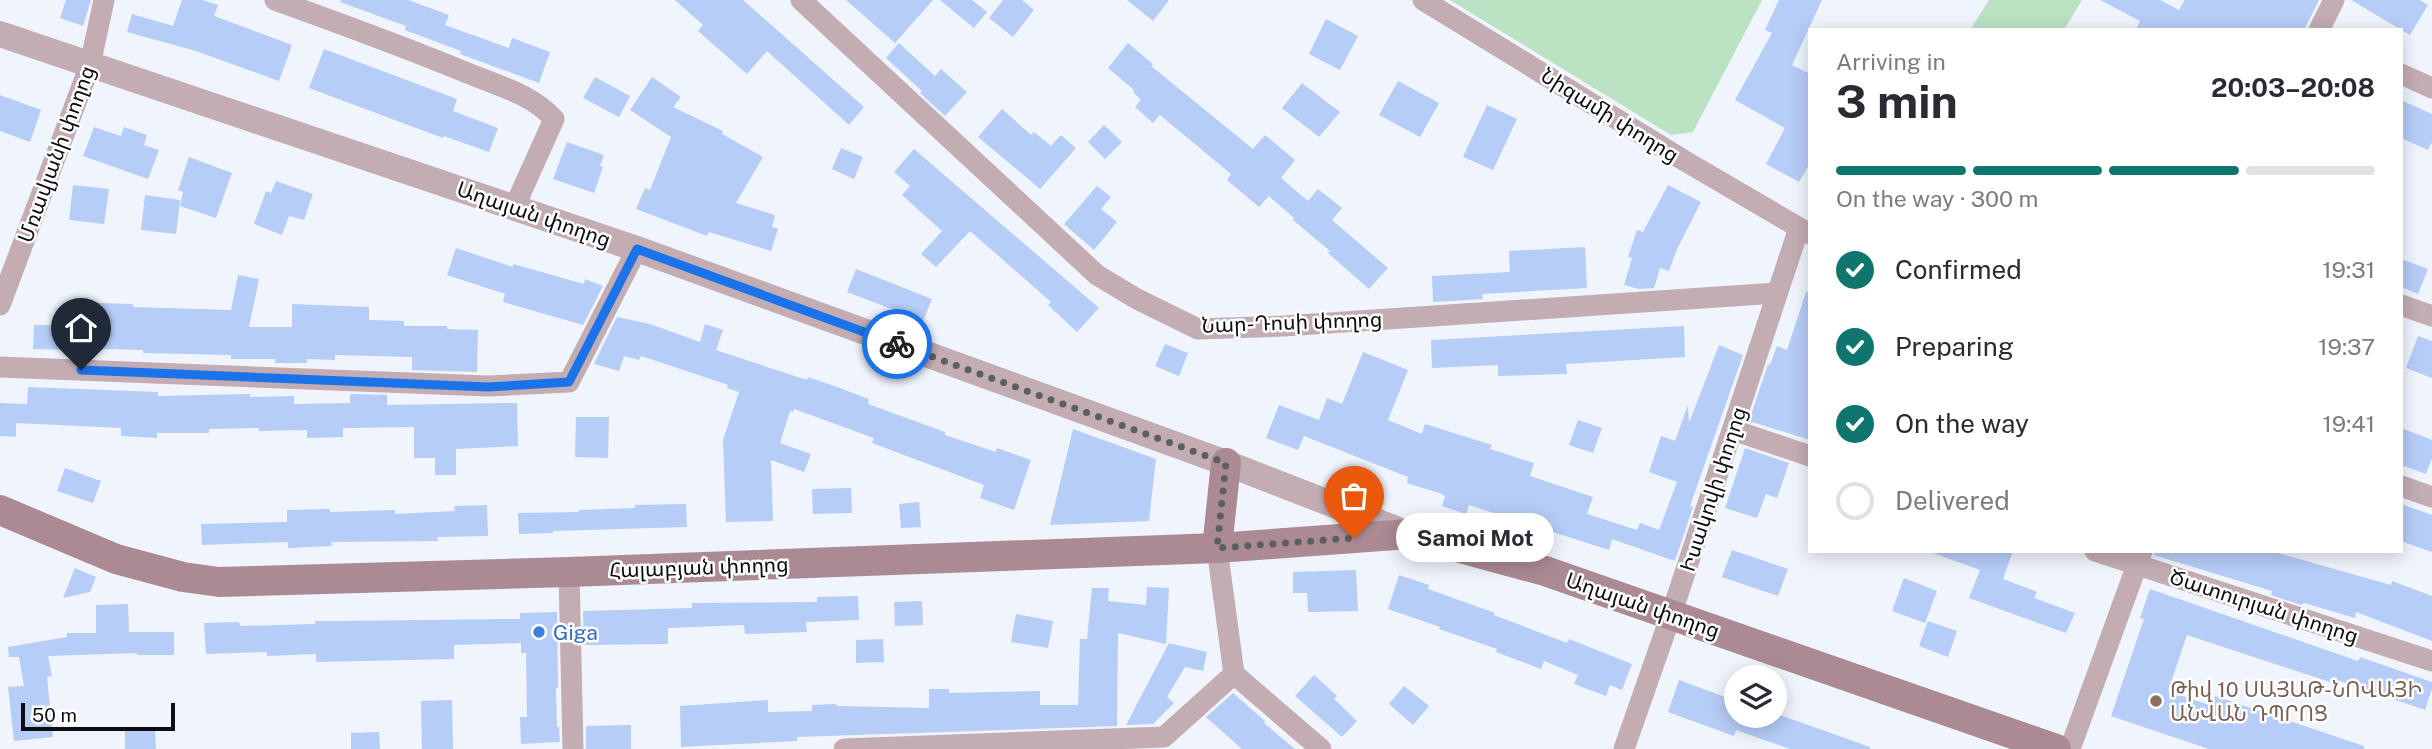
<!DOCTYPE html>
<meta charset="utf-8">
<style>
:root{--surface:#fff;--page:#f7f7f7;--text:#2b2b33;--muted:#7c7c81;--line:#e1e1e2;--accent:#0f766e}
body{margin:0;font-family:"Public Sans","Noto Sans Armenian",sans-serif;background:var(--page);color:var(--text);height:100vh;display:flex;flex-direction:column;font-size:26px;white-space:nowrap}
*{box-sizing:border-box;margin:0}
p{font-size:23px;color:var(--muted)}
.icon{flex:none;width:38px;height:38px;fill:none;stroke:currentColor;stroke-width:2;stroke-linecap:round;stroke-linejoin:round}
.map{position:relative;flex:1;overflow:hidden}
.panel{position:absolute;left:1808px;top:28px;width:595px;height:525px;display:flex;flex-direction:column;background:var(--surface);border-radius:0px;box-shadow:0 4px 18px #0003}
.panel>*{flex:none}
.fabs{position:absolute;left:1724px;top:665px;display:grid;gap:14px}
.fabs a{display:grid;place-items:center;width:63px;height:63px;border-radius:50%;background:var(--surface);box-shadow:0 4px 18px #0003;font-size:35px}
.scale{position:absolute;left:21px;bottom:18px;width:154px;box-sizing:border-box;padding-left:7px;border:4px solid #0c0d10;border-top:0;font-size:19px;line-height:24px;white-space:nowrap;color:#0c0d10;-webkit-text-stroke:5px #fff;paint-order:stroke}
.pin{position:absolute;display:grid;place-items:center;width:60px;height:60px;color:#fff;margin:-72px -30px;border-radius:50% 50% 50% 0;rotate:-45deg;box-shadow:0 0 7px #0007}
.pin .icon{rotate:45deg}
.courier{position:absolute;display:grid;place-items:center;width:70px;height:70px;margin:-35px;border:5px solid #1a73e8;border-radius:50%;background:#fff;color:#222;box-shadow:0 2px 9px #0007}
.bubble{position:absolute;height:49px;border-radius:24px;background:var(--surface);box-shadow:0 4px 18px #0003;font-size:23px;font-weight:700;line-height:49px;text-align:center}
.overview em{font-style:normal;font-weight:700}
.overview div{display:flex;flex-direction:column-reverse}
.overview{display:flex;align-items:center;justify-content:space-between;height:119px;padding:0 28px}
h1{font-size:46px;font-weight:700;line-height:52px}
.bar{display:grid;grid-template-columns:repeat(4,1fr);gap:10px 7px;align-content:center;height:84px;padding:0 28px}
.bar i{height:9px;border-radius:5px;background:var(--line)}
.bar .active{background:var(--accent)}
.bar p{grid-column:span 4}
ol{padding:0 28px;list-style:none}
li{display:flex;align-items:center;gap:21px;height:77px}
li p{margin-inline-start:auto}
li .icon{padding:7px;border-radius:50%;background:var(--accent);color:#fff;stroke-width:4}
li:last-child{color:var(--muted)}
li i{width:38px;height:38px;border:4px solid var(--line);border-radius:50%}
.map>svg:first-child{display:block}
</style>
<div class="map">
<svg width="2432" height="749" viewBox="0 0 2432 749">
<rect width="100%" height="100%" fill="#eff4fd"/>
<g fill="#bae2c3">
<polygon points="1450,0 1762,0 1693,132 1671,135"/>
<polygon points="1989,0 2082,0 2064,30 1970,30"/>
</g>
<g fill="#b6cdf7">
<polygon points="66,0 91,0 83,26 60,18"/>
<polygon points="182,0 203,0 218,5 214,16 292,45 279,81 196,51 127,32 132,14 173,26"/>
<polygon points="341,0 408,0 449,15 445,25 509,48 512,38 550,52 539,83 460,54 461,51 405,30 406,26 340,2"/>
<polygon points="675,0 743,0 864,107 849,125 767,51 747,74 698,31 703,25"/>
<polygon points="846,0 933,0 895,43"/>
<polygon points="940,0 972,0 987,12 974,28"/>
<polygon points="1003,0 1022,0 1034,10 1013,37 989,18"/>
<polygon points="1127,0 1169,0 1153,21"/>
<polygon points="1779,0 1822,0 1792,65 1810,74 1810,163 1799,182 1766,164 1785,128 1735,100 1772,33 1765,30"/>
<polygon points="2100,0 2160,0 2179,10 2185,0 2319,0 2304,30 2136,30 2140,21"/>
<polygon points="2351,0 2420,0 2428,5 2410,35"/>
<polygon points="1326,19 1358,36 1340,70 1309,54"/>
<polygon points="899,43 935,76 941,69 967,92 945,116 920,93 922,91 886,58"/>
<polygon points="1128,43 1153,64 1151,66 1253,149 1265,135 1295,160 1281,178 1308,201 1318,189 1342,208 1332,220 1388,268 1369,289 1328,253 1330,251 1293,220 1294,218 1269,196 1259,207 1227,180 1231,174 1160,115 1153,123 1135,107 1141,100 1133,92 1134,90 1108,68"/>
<polygon points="324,49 457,99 453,111 498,128 489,152 444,136 443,138 309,88"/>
<polygon points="595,77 630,96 619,117 583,98"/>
<polygon points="652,77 681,97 673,107 723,131 722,134 763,157 736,203 775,215 772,227 778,229 771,251 709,232 707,236 636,209 645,188 650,190 671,137 630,110"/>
<polygon points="1398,81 1439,103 1420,137 1379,115"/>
<polygon points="1302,83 1340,112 1319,137 1282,108"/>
<polygon points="0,95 41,110 30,142 0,131"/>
<polygon points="2401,100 2432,114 2432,142 2428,150 2401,138"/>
<polygon points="1487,105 1517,119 1493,170 1463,157"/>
<polygon points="1002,109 1031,135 1034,132 1051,146 1061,135 1076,148 1040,189 978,137"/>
<polygon points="1104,125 1122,142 1105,159 1088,142"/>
<polygon points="94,127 121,136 124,127 147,135 144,145 159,150 148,179 83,156"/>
<polygon points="567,142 604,155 600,166 603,167 594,193 553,179"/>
<polygon points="841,148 863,157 854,179 832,169"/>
<polygon points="914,149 1099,308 1077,332 1048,305 1051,302 970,231 936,267 921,254 942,231 902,195 910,186 894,172"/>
<polygon points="189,157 232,173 216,218 180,206 183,192 178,190"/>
<polygon points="276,181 313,194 304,220 289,216 282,235 254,224 266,191 271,193"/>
<polygon points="73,185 109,189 104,224 69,220"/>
<polygon points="1668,185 1701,202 1677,249 1669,271 1660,268 1654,288 1639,289 1624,285 1632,258 1628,257 1637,230 1643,232"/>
<polygon points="1097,186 1111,197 1101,209 1117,222 1094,250 1064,224"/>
<polygon points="145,195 180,200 176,234 141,230"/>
<polygon points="1585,247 1587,288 1482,294 1483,299 1433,302 1432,276 1510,272 1509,251"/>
<polygon points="456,248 513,267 513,264 584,284 585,279 603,286 583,325 503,302 505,294 447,275"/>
<polygon points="2401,259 2428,269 2418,294 2401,287"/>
<polygon points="856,269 932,299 923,321 847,292"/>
<polygon points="238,275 259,279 249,327 292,327 292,304 369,307 369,320 404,321 404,326 447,326 447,329 478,330 477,372 412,370 412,357 335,355 335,360 307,359 307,363 275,363 275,359 231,359 231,355 143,353 143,350 76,348 76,350 33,349 34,325 97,326 98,303 133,304 133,307 231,310"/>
<polygon points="1806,292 1810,292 1810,440 1749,421 1768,364 1770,365 1777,346 1787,350"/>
<polygon points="617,317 650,324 700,342 705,324 723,330 716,350 807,380 808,377 837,387 869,399 868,404 945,432 945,435 996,452 997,448 1031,460 1014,510 980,498 984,485 872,443 874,438 794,409 793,412 790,411 780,443 811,454 804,472 771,460 773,521 726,522 723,440 739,392 727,388 728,385 641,356 639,360 624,356 619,371 594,364"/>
<polygon points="1684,326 1685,357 1566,364 1567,374 1498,376 1498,365 1432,368 1431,340"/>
<polygon points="2418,336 2432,341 2432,378 2406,368"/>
<polygon points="1165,344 1188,353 1179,376 1155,366"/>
<polygon points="1719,345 1743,355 1690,506 1693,507 1675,561 1612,539 1609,550 1469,505 1466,514 1442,506 1445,496 1442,494 1407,483 1408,477 1304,436 1298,450 1266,438 1279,405 1319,420 1327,398 1342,404 1363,352 1408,370 1388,420 1422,434 1425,424 1492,445 1490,449 1534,463 1530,476 1593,497 1587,514 1637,530 1640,523 1659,530 1677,482 1649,472 1661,436 1675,441 1688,405 1689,423"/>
<polygon points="28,387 158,392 158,396 250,394 250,397 294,396 294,404 350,403 350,394 387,395 387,405 517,403 518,446 456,449 456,475 435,475 435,458 414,458 414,427 343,428 343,437 307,438 307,430 259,431 259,428 209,429 209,433 157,433 157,438 121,436 121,428 16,423 16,437 0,436 0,403 27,404"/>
<polygon points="576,417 609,417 608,458 575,457"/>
<polygon points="1578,420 1602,428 1593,453 1569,445"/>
<polygon points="2401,428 2432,440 2432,458 2426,474 2401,465"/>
<polygon points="1073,429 1156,459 1149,521 1050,525"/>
<polygon points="1745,448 1789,463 1777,498 1766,494 1757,518 1725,508"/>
<polygon points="65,468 101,481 93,503 57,491"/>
<polygon points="851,488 852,513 813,514 812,489"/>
<polygon points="919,502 921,527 901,528 899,504"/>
<polygon points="686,504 687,527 553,531 553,533 519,534 518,513 579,512 579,510 635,508 635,505"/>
<polygon points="2401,504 2432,515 2432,552 2401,541"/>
<polygon points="487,505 488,536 437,537 438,541 331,542 332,546 288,548 288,542 202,545 201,524 287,522 287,510 330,509 330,512 395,510 395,514 455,511 454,506"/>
<polygon points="1732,550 1788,569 1778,596 1722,577"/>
<polygon points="1934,551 2013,551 2003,579 2037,592 2034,598 2075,613 2066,633 1969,598 1980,570 1933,553"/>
<polygon points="2155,551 2271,551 2391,585 2392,581 2432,596 2432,641 2356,612 2355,618 2304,603 2301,605 2271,595 2272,591 2154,555"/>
<polygon points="75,568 96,577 90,592 63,598"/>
<polygon points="1356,570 1358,611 1308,612 1307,593 1293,593 1293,572"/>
<polygon points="1399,575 1429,585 1428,589 1495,613 1494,615 1567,643 1569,639 1632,664 1622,690 1610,685 1606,696 1574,684 1578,675 1544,661 1541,669 1496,652 1497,649 1439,629 1440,627 1388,609"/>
<polygon points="1904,578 1937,591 1925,623 1892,611"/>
<polygon points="1147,587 1169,588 1166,644 1118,633 1117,726 797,737 797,741 681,747 680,706 768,700 768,712 812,711 812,705 836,704 837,706 929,708 929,689 949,689 949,693 1040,691 1040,705 1078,705 1080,639 1087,639 1092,588 1109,588 1108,601 1146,605"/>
<polygon points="2150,589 2358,661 2360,657 2432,682 2432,689 2425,710 2331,678 2330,682 2187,635 2168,691 2212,706 2215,696 2364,746 2364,749 2209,749 2111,716 2144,619 2140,618"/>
<polygon points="858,596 859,620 806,622 807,632 745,634 744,625 668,628 668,644 584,645 583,611 692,608 692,603 817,602 817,597"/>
<polygon points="922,601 923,625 895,626 894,602"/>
<polygon points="128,604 129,632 174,632 174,655 137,655 137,653 48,656 52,676 47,677 53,737 14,741 8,687 24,686 19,657 9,657 8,647 67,637 67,633 96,633 96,605"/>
<polygon points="557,612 558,688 556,688 557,727 559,727 560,742 521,744 520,717 527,717 526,653 521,653 521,643 454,645 454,659 316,662 316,654 267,656 267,652 206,654 204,623 239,622 240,626 315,624 315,621 342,621 520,619 520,613"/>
<polygon points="1016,614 1053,621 1048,648 1011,642"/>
<polygon points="1928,621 1957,631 1948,657 1919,646"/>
<polygon points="883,639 884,662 856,663 856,640"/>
<polygon points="1169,643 1207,652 1203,671 1185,667 1167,697 1174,703 1153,724 1126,725"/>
<polygon points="1314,675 1337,696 1334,699 1357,721 1342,737 1295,696"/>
<polygon points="1679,680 1736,701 1736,716 1783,716 1870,747 1870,749 1790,749 1736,730 1734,736 1668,712"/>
<polygon points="1404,686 1429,706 1413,725 1389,704"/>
<polygon points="1233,693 1265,721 1264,723 1295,749 1242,749 1206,717"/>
<polygon points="452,700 453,749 422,749 421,701"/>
<polygon points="631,725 631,749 586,749 586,726"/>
<polygon points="155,730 156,749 125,749 125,731"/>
<polygon points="379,732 380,749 351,749 351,733"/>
</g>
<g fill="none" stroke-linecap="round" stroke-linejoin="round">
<g stroke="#c4acb3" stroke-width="21">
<path d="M275,0C339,23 402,46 465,72C496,85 532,94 554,119L514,208"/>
<polyline points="801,0 1097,275 1137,299 1198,329 1284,326 1777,293"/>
<polyline points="1423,0 1685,161 1810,234"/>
<polyline points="2319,30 2334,0"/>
<polyline points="2401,74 2432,88"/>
<polyline points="0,305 90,65 104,0"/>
<polyline points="2401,305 2432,316"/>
<polyline points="0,367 488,386 569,382 637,249"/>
<polyline points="1733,430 1810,456"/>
<polyline points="2401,486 2432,497"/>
<polyline points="1217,548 1234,674 1321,749"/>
<polyline points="2095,551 2432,661"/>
<polyline points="569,572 573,749"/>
<polyline points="844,749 1164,737 1234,674"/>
<polyline points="1624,749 1671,615 1799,228"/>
<polyline points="2070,749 2142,551"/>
</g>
<polyline stroke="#c4acb3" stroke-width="26" points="0,34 637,249 1226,463 1409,534"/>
<g stroke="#ac8a93" stroke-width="30">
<polyline points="0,510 116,559 183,577 219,582 569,572 1217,548 1409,534 1545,571 2056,749"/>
<polyline points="1217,548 1226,463"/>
</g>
</g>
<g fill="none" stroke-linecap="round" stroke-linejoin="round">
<polyline stroke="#5b5e63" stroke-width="7" stroke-dasharray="0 12.6" points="897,344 1226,463 1217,548 1354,538"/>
<polyline stroke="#1a73e8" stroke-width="9" points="81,370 488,387 569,382 637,249 897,344"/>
</g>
<circle fill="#3f7fe0" stroke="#fff" stroke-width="2.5" cx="539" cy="632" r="7"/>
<circle fill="#8d6e63" stroke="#fff" stroke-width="2.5" cx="2156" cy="701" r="7"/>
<g text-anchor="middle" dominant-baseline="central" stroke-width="5" stroke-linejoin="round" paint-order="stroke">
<g font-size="21" fill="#0c0d10" stroke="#fff">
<text transform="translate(1610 115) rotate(32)">Նիզամի փողոց</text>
<text transform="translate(56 154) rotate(-70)">Մռավյանի փողոց</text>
<text transform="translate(534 214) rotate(19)">Աղայան փողոց</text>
<text transform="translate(1292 322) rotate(-2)">Նար-Դոսի փողոց</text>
<text transform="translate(1713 489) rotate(-72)">Իսակովի փողոց</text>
<text transform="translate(699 567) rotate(-2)">Հալաբյան փողոց</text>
<text transform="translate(1643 605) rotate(19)">Աղայան փողոց</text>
<text transform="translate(2264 606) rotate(18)">Ծատուրյան փողոց</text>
</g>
<g font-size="21" fill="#366cbe" stroke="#fff" text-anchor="start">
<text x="553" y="632">Giga</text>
</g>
<g font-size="21" fill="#785e54" stroke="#fff" text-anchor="start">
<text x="2170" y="689">Թիվ 10 ՍԱՅԱԹ-ՆՈՎԱՅԻ<tspan x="2170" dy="24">ԱՆՎԱՆ ԴՊՐՈՑ</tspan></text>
</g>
</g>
</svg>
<div class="fabs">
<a><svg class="icon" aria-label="layers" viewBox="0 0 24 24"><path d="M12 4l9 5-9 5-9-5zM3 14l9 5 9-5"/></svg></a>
</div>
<div class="scale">50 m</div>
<div class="pin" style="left:1354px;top:538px;background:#ea580c"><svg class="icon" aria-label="bag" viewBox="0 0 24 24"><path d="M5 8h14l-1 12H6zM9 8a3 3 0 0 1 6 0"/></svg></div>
<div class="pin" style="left:81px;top:370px;background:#1f2937"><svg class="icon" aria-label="home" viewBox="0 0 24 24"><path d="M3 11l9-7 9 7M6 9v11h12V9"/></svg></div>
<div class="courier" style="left:897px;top:344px"><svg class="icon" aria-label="bike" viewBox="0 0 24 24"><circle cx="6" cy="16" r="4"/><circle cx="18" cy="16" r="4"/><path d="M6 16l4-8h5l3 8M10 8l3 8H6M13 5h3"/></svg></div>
<div class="bubble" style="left:1396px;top:513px;width:158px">Samoi Mot</div>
<section class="panel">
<div class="overview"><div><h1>3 min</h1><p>Arriving in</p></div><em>20:03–20:08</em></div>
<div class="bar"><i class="active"></i><i class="active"></i><i class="active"></i><i></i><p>On the way · 300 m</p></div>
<ol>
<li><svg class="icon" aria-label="check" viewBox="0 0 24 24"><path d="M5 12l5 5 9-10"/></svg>Confirmed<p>19:31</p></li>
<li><svg class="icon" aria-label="check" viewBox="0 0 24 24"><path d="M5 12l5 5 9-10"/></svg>Preparing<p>19:37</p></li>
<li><svg class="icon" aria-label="check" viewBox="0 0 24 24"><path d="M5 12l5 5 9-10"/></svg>On the way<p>19:41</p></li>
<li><i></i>Delivered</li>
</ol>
</section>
</div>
